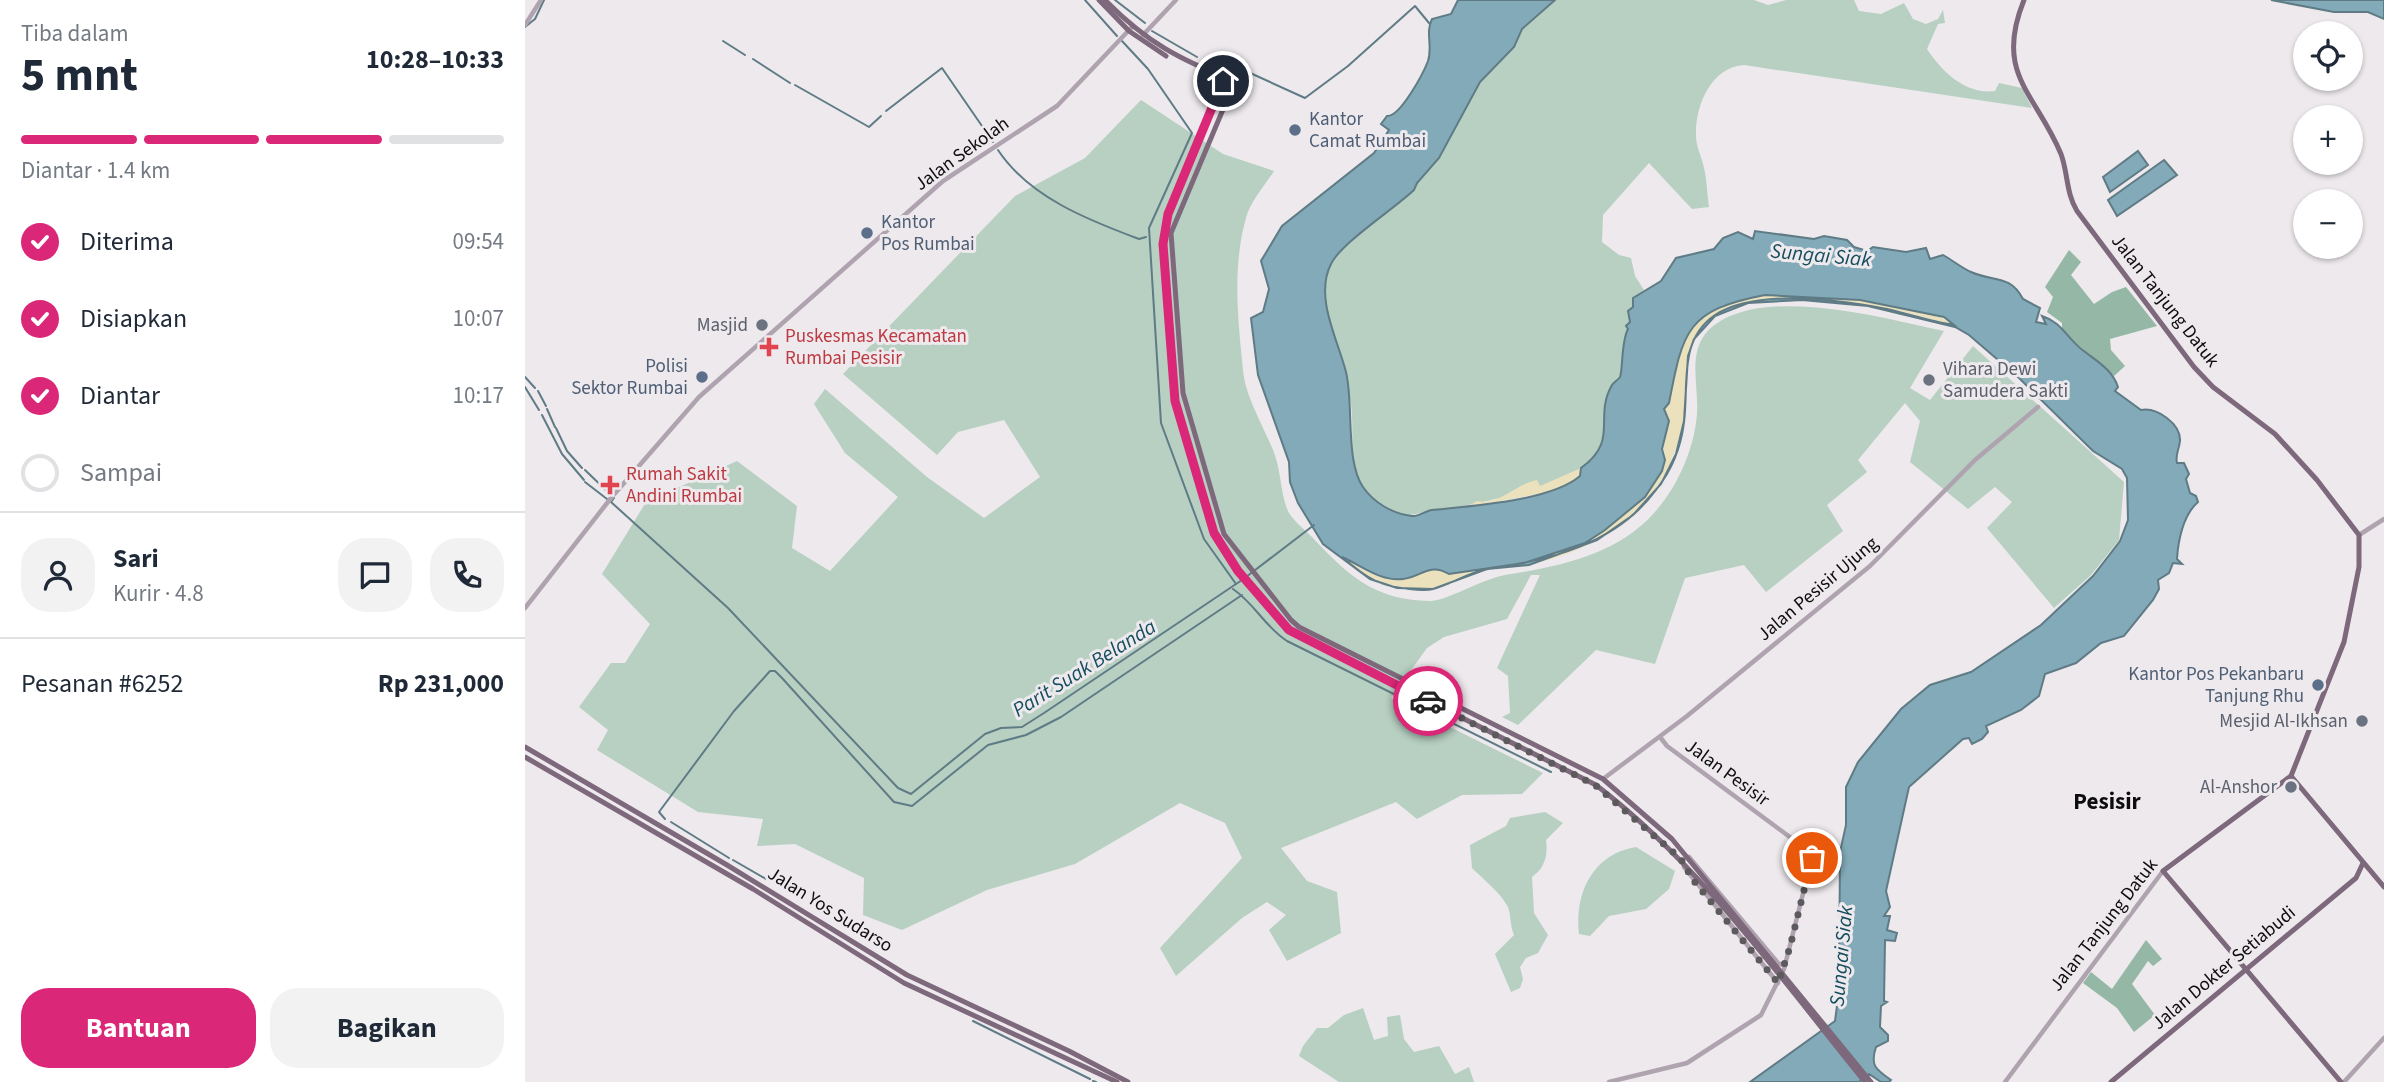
<!DOCTYPE html>
<html lang="id">
<meta charset="utf-8">
<style>
:root{--surface:#fff;--page:#f2f2f3;--text:#1f2937;--muted:#747a83;--line:#e0e1e3;--accent:#db2777}
body{margin:0;font-family:"Source Sans 3",sans-serif;background:var(--page);color:var(--text);height:100vh;display:flex;flex-direction:column;font-size:26px;white-space:nowrap}
*{box-sizing:border-box;margin:0}
p{font-size:23px;color:var(--muted)}
.icon{flex:none;width:38px;height:38px;fill:none;stroke:currentColor;stroke-width:2;stroke-linecap:round;stroke-linejoin:round}
.map{position:relative;flex:1;overflow:hidden}
.details{display:flex;flex-direction:column;background:var(--surface);width:525px}
.details>*{flex:none}
.controls{position:absolute;left:1768px;top:21px;display:grid;gap:14px}
.controls a{display:grid;place-items:center;width:70px;height:70px;border-radius:50%;background:var(--surface);box-shadow:0 2px 5px #0004;font-size:35px}
.pin{position:absolute;display:grid;place-items:center;width:60px;height:60px;color:#fff;margin:-30px;border:4px solid #fff;border-radius:50%;box-shadow:0 2px 7px #0007}
.courier{position:absolute;display:grid;place-items:center;width:70px;height:70px;margin:-35px;border:5px solid #db2777;border-radius:50%;background:#fff;color:#222;box-shadow:0 2px 9px #0007}
.head em{font-style:normal;font-weight:700}
.head div{display:flex;flex-direction:column-reverse}
.head{display:flex;align-items:center;justify-content:space-between;height:119px;padding:0 21px}
h1{font-size:46px;font-weight:700;line-height:52px}
.bar{display:grid;grid-template-columns:repeat(4,1fr);gap:10px 7px;align-content:center;height:84px;padding:0 21px}
.bar i{height:9px;border-radius:5px;background:var(--line)}
.bar .selected{background:var(--accent)}
.bar p{grid-column:span 4}
.line{display:flex;align-items:center;gap:18px;padding:0 21px;border-top:2px solid var(--line)}
.line div{flex:1}
.round{display:grid;place-items:center;flex:none;width:74px;height:74px;border-radius:28px;background:var(--page)}
ol{padding:0 21px;list-style:none}
li{display:flex;align-items:center;gap:21px;height:77px}
li p{margin-inline-start:auto}
li .icon{padding:7px;border-radius:50%;background:var(--accent);color:#fff;stroke-width:4}
li:last-child{color:var(--muted)}
li i{width:38px;height:38px;border:4px solid var(--line);border-radius:50%}
.button{display:flex;gap:14px;margin-top:auto;padding:14px 21px}
.button a{flex:1;height:80px;border-radius:28px;background:var(--accent);color:#fff;font-size:28px;font-weight:700;line-height:80px;text-align:center}
.button a+a{background:var(--page);color:var(--text)}
main{display:flex;flex:1;min-height:0}
.map>svg:first-child{display:block}
</style>
<main>
<section class="details">
<div class="head"><div><h1>5 mnt</h1><p>Tiba dalam</p></div><em>10:28–10:33</em></div>
<div class="bar"><i class="selected"></i><i class="selected"></i><i class="selected"></i><i></i><p>Diantar · 1.4 km</p></div>
<ol>
<li><svg class="icon" aria-label="check" viewBox="0 0 24 24"><path d="M5 12l5 5 9-10"/></svg>Diterima<p>09:54</p></li>
<li><svg class="icon" aria-label="check" viewBox="0 0 24 24"><path d="M5 12l5 5 9-10"/></svg>Disiapkan<p>10:07</p></li>
<li><svg class="icon" aria-label="check" viewBox="0 0 24 24"><path d="M5 12l5 5 9-10"/></svg>Diantar<p>10:17</p></li>
<li><i></i>Sampai</li>
</ol>
<div class="line" style="height:126px"><a class="round"><svg class="icon" aria-label="person" viewBox="0 0 24 24"><circle cx="12" cy="8" r="4"/><path d="M4 21q1-7 8-7t8 7"/></svg></a><div><b>Sari</b><p>Kurir · 4.8</p></div><a class="round"><svg class="icon" aria-label="chat" viewBox="0 0 24 24"><path d="M4 5h16v11H9l-5 4z"/></svg></a><a class="round"><svg class="icon" aria-label="phone" viewBox="0 0 24 24"><path d="M5 4h4l2 5-3 2q2 4 5 5l2-3 5 2v4C11 20 4 13 5 4z"/></svg></a></div>
<div class="line" style="height:91px"><div>Pesanan #6252</div><b>Rp 231,000</b></div>
<div class="button"><a>Bantuan</a><a>Bagikan</a></div>
</section>
<div class="map">
<svg width="1859" height="1082" viewBox="0 0 1859 1082">
<rect width="100%" height="100%" fill="#ede9ed"/>
<g fill="#b7d0c2">
<path d="M1030,0H1229L1243,5L1261,0H1329L1334,11L1356,14L1379,3L1388,19L1401,24L1413,19L1418,10L1420,23L1413,24L1402,49C1417,72 1441,95 1470,91L1474,83L1497,88L1507,108L1219,65C1186,67 1170,106 1171,136C1171,147 1177,157 1179,168C1182,180 1182,194 1184,207L1167,209L1124,163L1078,215L1077,242L1094,255L1106,258L1110,276L1119,290L1108,298C1108,323 1097,348 1096,373C1095,380 1086,389 1083,397C1078,417 1081,437 1072,456L1065,458L1057,473C1005,489 962,505 908,510C894,512 886,518 872,513C854,507 837,492 831,473C825,452 829,427 826,404C821,365 788,302 806,264C816,243 869,209 889,190L892,183L914,158L955,82L989,47L997,29Z"/>
<path d="M616,100L698,154L749,171C740,185 725,202 721,218C707,267 713,320 718,370C720,396 738,425 748,450C756,469 755,490 762,509C766,519 779,529 786,536C823,575 848,600 905,601C922,601 957,579 980,575C1032,567 1092,555 1129,513C1153,486 1169,450 1172,414C1174,379 1158,342 1197,320C1254,289 1358,318 1419,331L1385,388L1405,400L1448,346L1599,482L1594,540L1566,575L1529,608L1462,528L1487,502L1470,487L1443,509L1385,462L1395,421L1380,403L1333,460L1342,472L1302,505L1318,531L1241,592L1219,565L1160,578L1130,664L1071,650L993,725L977,717L985,713L983,676L972,668L1015,575H1006L982,619L919,637L902,648L866,698L1018,773L997,794L937,795L892,819L871,802L756,848L782,881L812,892L816,933L762,961L744,930L761,915L742,902L717,918L651,976L635,948L717,858L700,823L655,803L550,864L462,890L377,930L338,915L339,878L270,844L232,846L238,819L173,812L72,750L83,730L54,707L86,663H100L125,624L77,574L121,502L212,461L272,506L267,548L305,571L373,497L320,453L289,404L300,389L402,477L459,518L515,477L479,420L433,432L412,455L318,374L490,196L560,158Z"/>
<path d="M1020,812L1038,823L1021,840C1023,855 1020,868 1007,877L1009,913L1023,935L1013,953L1001,958L995,967L998,979L995,988L986,992L970,954L989,935C985,926 986,915 983,907C975,892 959,880 947,868L945,845L981,826L985,818Z"/>
<path d="M1111,847L1150,871L1144,889L1121,909L1084,916L1065,936L1054,934C1049,893 1068,854 1111,847Z"/>
<polygon points="838,1008 849,1040 863,1036 862,1017 875,1015 879,1039 889,1052 914,1046 930,1074 944,1067 949,1082 814,1082 774,1056 778,1046 792,1028 803,1028 819,1015"/>
</g>
<g fill="#94b8a5">
<polygon points="1544,250 1556,262 1546,275 1569,304 1587,292 1601,287 1632,326 1585,339 1586,350 1600,366 1589,376 1537,331 1537,323 1522,312 1528,297 1520,287"/>
<polygon points="1621,940 1637,959 1628,966 1623,961 1607,984 1630,1015 1609,1032 1592,1008 1558,983 1566,972 1587,989"/>
</g>
<g fill="#ebe1bc">
<path d="M1240,295C1277,294 1408,300 1430,327C1375,306 1237,280 1187,318C1162,337 1162,365 1161,394C1156,490 1094,546 1002,565C989,568 974,567 960,570C943,573 927,583 911,588C902,591 893,589 885,588C851,586 832,569 807,549C825,562 857,586 881,578C888,576 894,570 901,568C913,565 925,574 937,573L1060,543L1100,515L1140,460C1134,441 1146,427 1139,409L1144,402C1158,330 1162,310 1240,295Z"/>
<path d="M1056,468L1055,476L1033,490L940,508L952,501C974,506 992,483 1012,480L1015,486Z"/>
</g>
<g fill="#82aab8" stroke="#5f7b85" stroke-width="2" fill-rule="evenodd">
<path d="M933,0H1030L997,29L989,47L955,82L914,158L892,183L889,190C869,209 816,243 806,264C789,297 813,340 821,372C829,405 820,461 838,487C849,503 868,514 887,516C893,517 900,511 907,510C946,506 1026,501 1055,476L1056,468C1095,440 1068,418 1087,385C1089,382 1093,380 1095,377C1098,370 1096,342 1103,329L1101,326L1105,322L1103,311L1108,307V298L1136,281L1151,258L1189,249L1198,238L1213,232L1228,239L1230,231L1289,239L1299,236L1322,240L1329,247L1342,251L1348,247L1381,252L1401,248L1405,259L1418,255C1427,260 1437,268 1446,272C1468,282 1485,274 1498,299L1515,308L1511,322L1521,324L1517,316C1536,322 1540,335 1554,347C1569,360 1587,368 1593,387L1590,391L1616,410C1632,407 1656,424 1655,441C1654,450 1650,455 1652,463H1659L1664,474L1661,479L1665,493L1671,496L1673,502C1658,515 1653,541 1652,559L1657,564L1648,563L1644,573L1633,580L1634,589L1628,600L1599,636L1576,643L1551,663L1520,674L1514,696L1496,710L1461,726L1463,732L1457,739L1447,744L1444,738L1438,739L1384,787L1361,891L1365,907L1359,916H1365L1362,930L1372,933L1370,941L1360,940L1359,1001L1362,1002L1356,1006L1355,1027L1363,1035V1041L1351,1047C1345,1065 1350,1069 1366,1080L1364,1082H1356L1344,1074L1334,1082H1225L1310,1021L1314,991L1315,852L1321,825V787L1333,762L1376,709L1405,685L1446,672L1516,625L1568,576L1595,541L1603,520L1602,478L1597,469L1568,451L1494,378L1444,335L1430,327L1343,306L1277,300L1223,303L1190,316L1169,339L1163,356L1159,421L1151,454L1136,484L1108,515L1072,540L1004,565L962,569L908,589L872,588L845,579L798,544L773,503L765,482L764,462L733,375L726,318L738,312L744,289L736,261L757,226L849,153L864,130L856,124L862,116C875,117 898,74 903,61C908,46 900,33 907,19L926,14ZM1240,295L1335,300L1419,317L1429,325C1407,322 1384,314 1362,309C1315,300 1232,288 1190,315C1153,340 1164,385 1159,422C1156,447 1146,471 1131,490C1091,544 1026,560 963,569C944,572 927,584 908,589C898,592 882,589 871,587C849,584 834,571 817,557C834,564 855,582 878,579C897,577 904,562 924,574L999,563L1060,543L1080,530L1120,497L1137,471L1140,460L1137,449L1144,421L1139,409L1144,403C1158,330 1162,310 1240,295Z"/>
<polygon points="1746,0 1859,0 1859,19 1843,12 1809,12"/>
<polygon points="1613,151 1623,165 1585,192 1578,177"/>
<polygon points="1639,160 1652,175 1592,216 1583,200"/>
</g>
<g fill="none" stroke-linecap="round" stroke-linejoin="round">
<g stroke="#5f7b85" stroke-width="2">
<polyline points="560,0 592,36"/>
<polyline points="590,0 620,23"/>
<polyline points="0,27 10,19 19,0"/>
<polyline points="627,31 672,57"/>
<polyline points="198,41 220,55"/>
<polyline points="597,41 623,69 667,133 624,228 636,423 679,539 711,584"/>
<polyline points="228,59 265,83"/>
<polyline points="691,66 723,72 780,98 823,66 890,6 904,23"/>
<polyline points="270,85 344,127 356,116"/>
<polyline points="361,111 417,68 468,142"/>
<path d="M473,150C504,197 563,220 614,239L621,237"/>
<polyline points="0,377 10,388"/>
<polyline points="0,387 14,410"/>
<polyline points="13,391 21,406"/>
<polyline points="22,409 30,427"/>
<polyline points="17,415 37,454 59,480"/>
<polyline points="31,428 42,451 57,468"/>
<polyline points="60,470 86,495"/>
<polyline points="60,482 82,499"/>
<polyline points="89,498 86,502 203,608 373,788 386,794 460,734 476,728 497,727 519,713 717,580"/>
<polyline points="721,577 789,525"/>
<path d="M708,589C730,604 740,627 762,641L1026,772"/>
<polyline points="140,819 134,812 209,711 245,671 250,671 257,678 369,802 387,806 463,745 501,735 536,717 717,595"/>
<polyline points="146,822 204,858"/>
<polyline points="208,860 241,879"/>
<polyline points="448,1021 565,1079"/>
<polyline points="568,1081 571,1082"/>
</g>
<g stroke="#afa3af" stroke-width="4.5">
<polyline points="0,25 16,0"/>
<polyline points="618,35 651,0"/>
<polyline points="1834,535 1859,519"/>
<polyline points="0,608 86,498 174,397 418,181 532,106 606,28"/>
<polyline points="1078,779 1162,716 1345,566 1450,460 1513,407"/>
<polyline points="1164,857 1253,963 1260,966"/>
<polyline points="1159,867 1253,983"/>
<polyline points="1084,1082 1162,1063 1236,1015 1259,969 1287,858 1285,852 1142,746 1135,737"/>
<polyline points="1480,1082 1638,871"/>
<polyline points="1819,1082 1859,1038"/>
</g>
<g stroke="#7d687c" stroke-width="5">
<polyline points="574,0 604,31 641,56"/>
<path d="M580,0C621,42 655,60 710,81L646,233L658,393L699,534L766,620L774,627L1078,779L1147,839L1346,1082"/>
<path d="M1499,0C1469,74 1510,92 1536,154C1543,173 1541,193 1552,211L1669,367L1688,387L1750,434L1792,480L1834,535V567L1819,642L1766,776L1638,871L1816,1082"/>
<path d="M700,77L643,214L638,244L650,401L691,539L713,571L766,632L1071,785C1177,866 1256,979 1340,1082"/>
<polyline points="0,747 202,865 382,975 544,1051 603,1082"/>
<polyline points="0,757 228,889 379,983 592,1082"/>
<polyline points="1766,776 1859,887"/>
<polyline points="1586,1082 1831,878 1838,863"/>
</g>
</g>
<g fill="none" stroke-linecap="round" stroke-linejoin="round">
<polyline stroke="#5c5a5c" stroke-width="7" stroke-dasharray="0 12.6" points="903,701 1070,785 1156,859 1168,880 1253,983 1265,947 1287,858"/>
<polyline stroke="#db2777" stroke-width="9" points="698,81 643,214 638,244 650,401 689,533 713,571 764,630 903,701"/>
</g>
<g fill="#5c6f8a" stroke="#ede9ed" stroke-width="2.5">
<circle cx="770" cy="130" r="7"/>
<circle cx="342" cy="233" r="7"/>
<circle cx="177" cy="377" r="7"/>
<circle cx="1793" cy="685" r="7"/>
</g>
<g fill="#6b7280" stroke="#ede9ed" stroke-width="2.5">
<circle cx="237" cy="325" r="7"/>
<circle cx="1404" cy="380" r="7"/>
<circle cx="1837" cy="721" r="7"/>
<circle cx="1766" cy="787" r="7"/>
</g>
<g fill="#e0444e" stroke="#ede9ed" stroke-width="2.5">
<path d="M240.5 336.5h7v7h7v7h-7v7h-7v-7h-7v-7h7z"/>
<path d="M81.5 474.5h7v7h7v7h-7v7h-7v-7h-7v-7h7z"/>
</g>
<g text-anchor="middle" dominant-baseline="central" stroke-width="6" stroke-linejoin="round" paint-order="stroke">
<g font-size="19" fill="#4e5e75" stroke="#ede9ed" text-anchor="start">
<text x="784" y="119">Kantor<tspan x="784" dy="22">Camat Rumbai</tspan></text>
<text x="356" y="222">Kantor<tspan x="356" dy="22">Pos Rumbai</tspan></text>
<text x="163" y="366" text-anchor="end">Polisi<tspan x="163" dy="22">Sektor Rumbai</tspan></text>
<text x="1779" y="674" text-anchor="end">Kantor Pos Pekanbaru<tspan x="1779" dy="22">Tanjung Rhu</tspan></text>
</g>
<g font-size="19" fill="#0e0d0e" stroke="#ede9ed">
<text transform="translate(437 154) rotate(-36)">Jalan Sekolah</text>
<text transform="translate(1640 301) rotate(52)">Jalan Tanjung Datuk</text>
<text transform="translate(1293 589) rotate(-40)">Jalan Pesisir Ujung</text>
<text transform="translate(1202 773) rotate(36)">Jalan Pesisir</text>
<text transform="translate(305 910) rotate(32)">Jalan Yos Sudarso</text>
<text transform="translate(1579 925) rotate(-52)">Jalan Tanjung Datuk</text>
<text transform="translate(1699 968) rotate(-40)">Jalan Dokter Setiabudi</text>
</g>
<g font-size="19" fill="#5b616d" stroke="#ede9ed" text-anchor="end">
<text x="223" y="325">Masjid</text>
<text x="1418" y="369" text-anchor="start">Vihara Dewi<tspan x="1418" dy="22">Samudera Sakti</tspan></text>
<text x="1823" y="721">Mesjid Al-Ikhsan</text>
<text x="1752" y="787">Al-Anshor</text>
</g>
<g font-size="19" fill="#be3a42" stroke="#ede9ed" text-anchor="start">
<text x="260" y="336">Puskesmas Kecamatan<tspan x="260" dy="22">Rumbai Pesisir</tspan></text>
<text x="101" y="474">Rumah Sakit<tspan x="101" dy="22">Andini Rumbai</tspan></text>
</g>
<g font-size="21" font-style="italic" fill="#164d5e" stroke="#ede9ed">
<text transform="translate(1296 255) rotate(5)">Sungai Siak</text>
<text transform="translate(559 668) rotate(-32)">Parit Suak Belanda</text>
<text transform="translate(1316 956) rotate(-85)">Sungai Siak</text>
</g>
<g font-size="23" font-weight="bold" fill="#0e0d0e" stroke="#ede9ed">
<text x="1582" y="801">Pesisir</text>
</g>
</g>
</svg>
<div class="controls">
<a><svg class="icon" aria-label="locate" viewBox="0 0 24 24"><circle cx="12" cy="12" r="6"/><path d="M12 2v4M12 18v4M2 12h4M18 12h4"/></svg></a>
<a>+</a>
<a>−</a>
</div>
<div class="pin" style="left:1287px;top:858px;background:#ea580c"><svg class="icon" aria-label="bag" viewBox="0 0 24 24"><path d="M5 8h14l-1 12H6zM9 8a3 3 0 0 1 6 0"/></svg></div>
<div class="pin" style="left:698px;top:81px;background:#1f2937"><svg class="icon" aria-label="home" viewBox="0 0 24 24"><path d="M3 11l9-7 9 7M6 9v11h12V9"/></svg></div>
<div class="courier" style="left:903px;top:701px"><svg class="icon" aria-label="car" viewBox="0 0 24 24"><path d="M5 17H2v-5l4-1 3-4h7l3 4 3 1v5h-3M9 17h6M6 11h13"/><circle cx="7" cy="17" r="2"/><circle cx="17" cy="17" r="2"/></svg></div>
</div>
</main>
